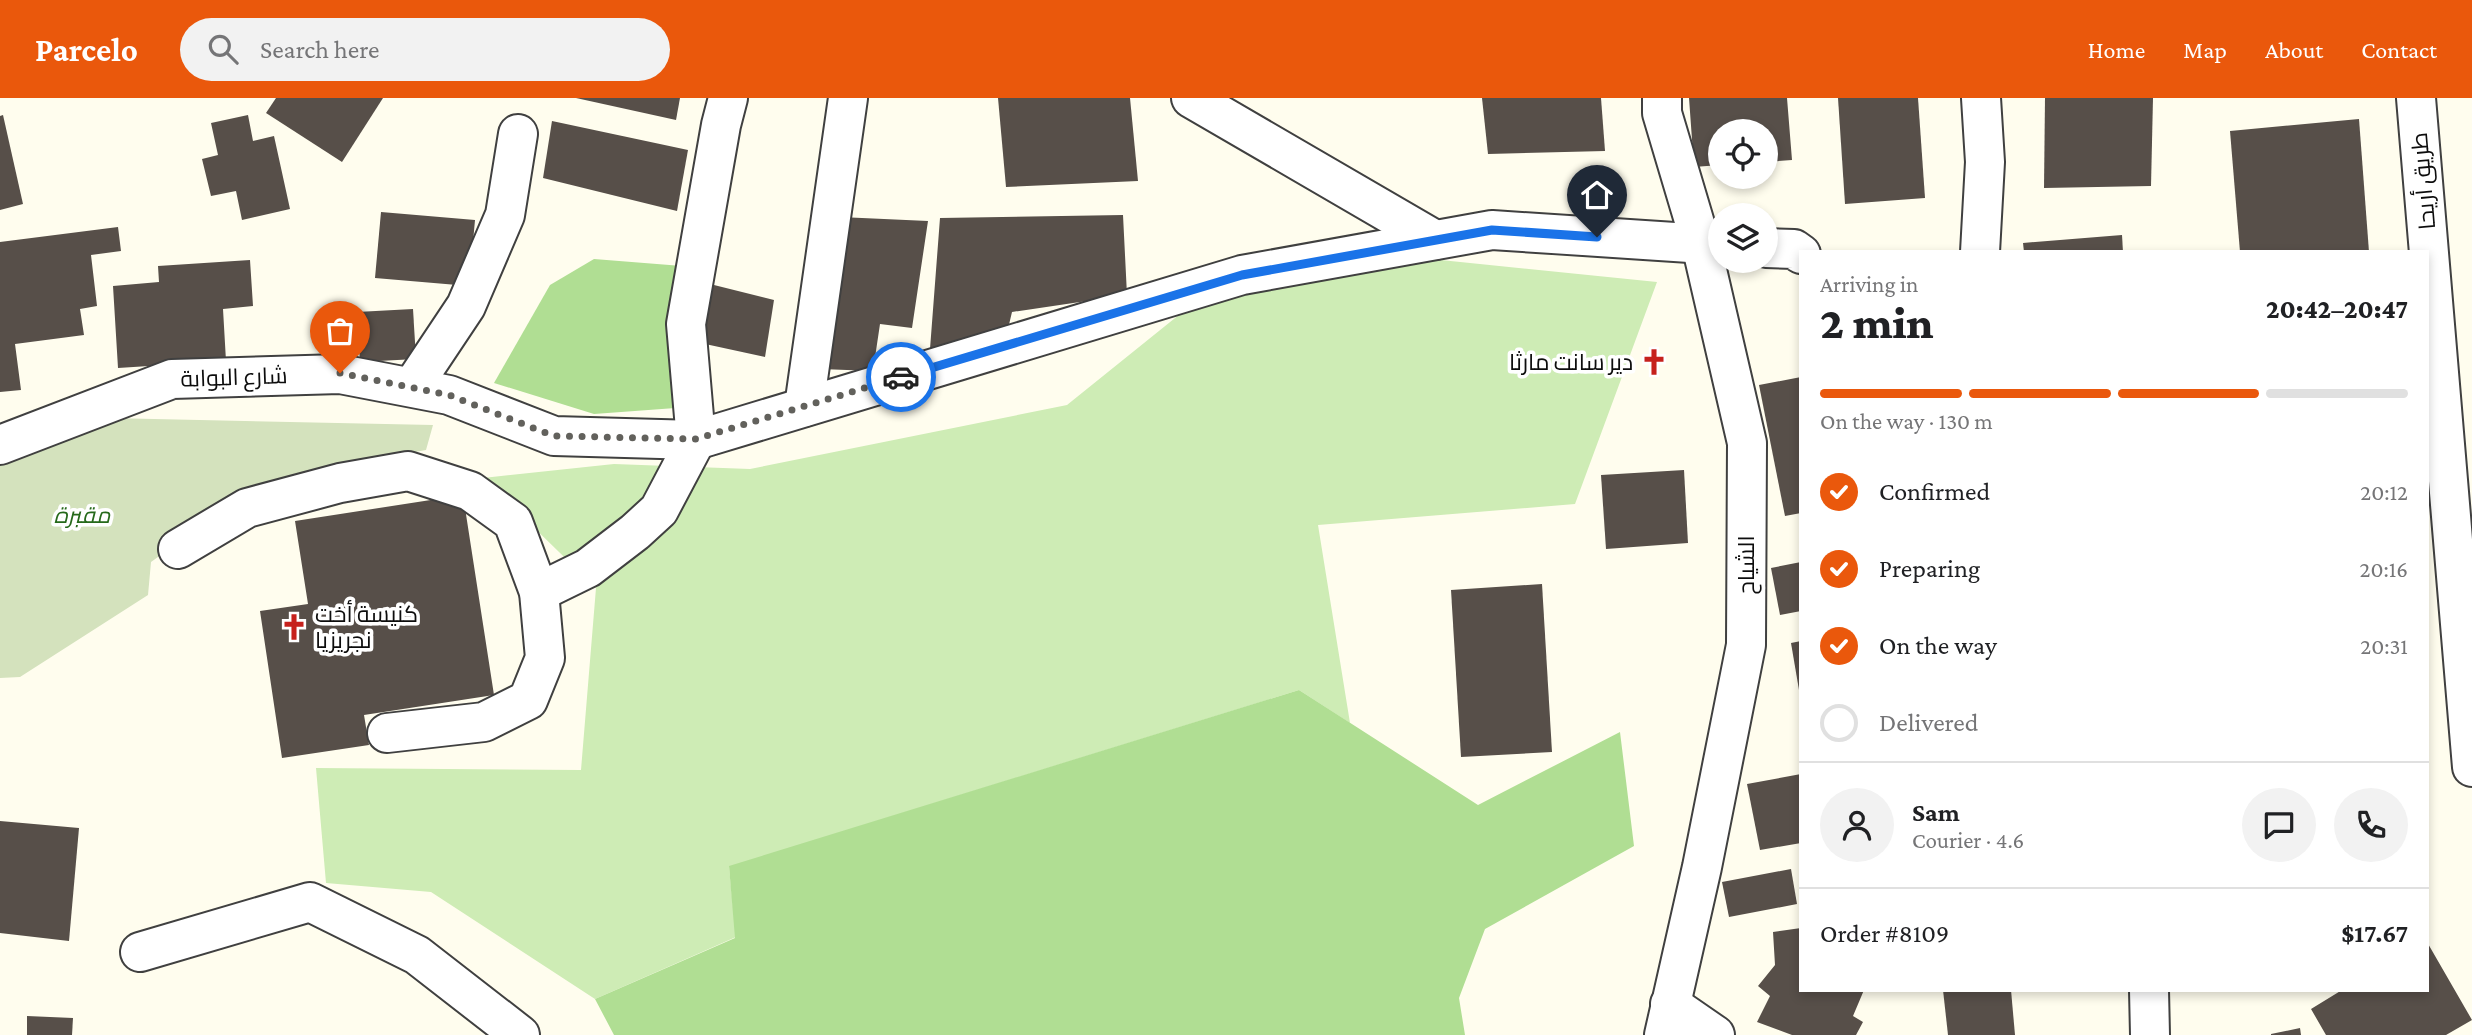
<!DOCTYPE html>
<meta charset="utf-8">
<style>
:root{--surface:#fff;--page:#f2f2f2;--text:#202124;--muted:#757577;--line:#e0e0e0;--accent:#ea580c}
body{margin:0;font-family:"Crimson Pro",Cairo,serif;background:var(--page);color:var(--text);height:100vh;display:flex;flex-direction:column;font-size:26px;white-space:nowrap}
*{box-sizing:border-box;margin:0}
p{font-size:23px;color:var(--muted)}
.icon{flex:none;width:38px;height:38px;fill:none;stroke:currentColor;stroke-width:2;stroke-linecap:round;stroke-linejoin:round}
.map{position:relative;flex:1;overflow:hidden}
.drawer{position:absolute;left:1799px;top:152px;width:630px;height:742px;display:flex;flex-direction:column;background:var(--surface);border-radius:0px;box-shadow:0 4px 10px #0003}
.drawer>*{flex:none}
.fabs{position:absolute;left:1708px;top:21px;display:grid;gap:14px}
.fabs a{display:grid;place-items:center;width:70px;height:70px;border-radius:50%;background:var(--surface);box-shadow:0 4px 10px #0003;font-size:35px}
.pin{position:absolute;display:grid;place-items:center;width:60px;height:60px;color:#fff;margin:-72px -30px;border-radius:50% 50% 50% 0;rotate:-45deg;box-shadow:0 0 7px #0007}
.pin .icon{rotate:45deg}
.courier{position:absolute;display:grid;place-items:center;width:70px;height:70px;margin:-35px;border:5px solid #1a73e8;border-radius:50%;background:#fff;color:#222;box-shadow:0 2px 9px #0007}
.head em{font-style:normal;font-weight:800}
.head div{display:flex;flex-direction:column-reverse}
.head{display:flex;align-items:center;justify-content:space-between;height:119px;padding:0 21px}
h1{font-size:46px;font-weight:800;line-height:52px}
.bar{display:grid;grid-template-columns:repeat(4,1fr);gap:10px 7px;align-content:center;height:84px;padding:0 21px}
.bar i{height:9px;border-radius:5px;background:var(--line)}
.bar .on{background:var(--accent)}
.bar p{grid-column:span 4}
.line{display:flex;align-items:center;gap:18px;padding:0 21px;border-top:2px solid var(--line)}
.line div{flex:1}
.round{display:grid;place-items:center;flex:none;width:74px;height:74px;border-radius:37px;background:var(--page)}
ol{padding:0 21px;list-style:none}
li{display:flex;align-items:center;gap:21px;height:77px}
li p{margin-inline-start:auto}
li .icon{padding:7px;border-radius:50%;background:var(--accent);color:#fff;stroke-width:4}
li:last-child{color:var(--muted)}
li i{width:38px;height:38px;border:4px solid var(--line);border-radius:50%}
header{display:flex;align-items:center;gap:42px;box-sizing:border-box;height:98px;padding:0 35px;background:var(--accent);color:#fff}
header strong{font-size:33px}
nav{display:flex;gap:38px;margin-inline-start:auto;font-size:24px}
.search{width:490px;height:63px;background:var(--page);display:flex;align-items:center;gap:18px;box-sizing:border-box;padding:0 24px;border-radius:38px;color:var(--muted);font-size:26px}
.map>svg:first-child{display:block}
</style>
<header>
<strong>Parcelo</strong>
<div class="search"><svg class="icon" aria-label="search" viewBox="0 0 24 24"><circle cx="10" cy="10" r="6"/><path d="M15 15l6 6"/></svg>Search here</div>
<nav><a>Home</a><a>Map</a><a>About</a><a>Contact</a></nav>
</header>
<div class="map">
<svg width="2472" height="937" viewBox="0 0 2472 937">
<rect width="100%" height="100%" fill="#fffdee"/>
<polygon fill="#ceecb5" points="1431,161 1657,184 1575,406 1318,427 1350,625 1299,592 729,769 736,839 595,901 431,794 326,785 316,670 581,672 596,490 483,380 614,366 750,371 1067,307 1185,212 1321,175"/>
<g fill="#b0de93">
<polygon points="594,161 682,168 689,309 594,316 494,285 550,187"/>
<polygon points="1299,592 1478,707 1620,634 1634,748 1485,831 1459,900 1465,937 614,937 595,901 735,840 729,768"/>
</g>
<polygon fill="#d4e2bd" points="109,320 433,327 426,352 342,367 238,402 151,464 148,497 20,579 0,580 0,361"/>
<g fill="#574f49">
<polygon points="276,0 383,0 342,64 266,15"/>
<polygon points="576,0 680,0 676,22"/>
<polygon points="998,0 1130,0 1138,83 1006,89"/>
<polygon points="1482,0 1601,0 1605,53 1488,56"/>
<polygon points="1689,0 1787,0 1792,62 1766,64 1766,33 1720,33 1720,67 1694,69"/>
<polygon points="1838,0 1918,0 1925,100 1845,106"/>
<polygon points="2045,0 2153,0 2151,88 2044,90"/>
<polygon points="3,17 23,106 0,112 0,18"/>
<polygon points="248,17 253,43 274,38 290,111 242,122 236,93 211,98 202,61 218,57 211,25"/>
<polygon points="2359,21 2369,154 2240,154 2230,33"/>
<polygon points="552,23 688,52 677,113 543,80"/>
<polygon points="381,114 475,122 469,188 375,180"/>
<polygon points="1123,117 1127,197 1012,214 1002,256 929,264 940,120"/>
<polygon points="840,119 928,123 912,230 880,226 873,273 821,271"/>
<polygon points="118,129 121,153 91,157 97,208 80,211 84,237 15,246 21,292 0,294 0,144"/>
<polygon points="2122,137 2123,154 2024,154 2023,145"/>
<polygon points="250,162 253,208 223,211 226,263 118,270 113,188 159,184 158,168"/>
<polygon points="702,184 774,202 765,259 696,244"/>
<polygon points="413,211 416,261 360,264 357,214"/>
<polygon points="1801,279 1801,415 1785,418 1759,287"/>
<polygon points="1684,372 1688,445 1606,451 1601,377"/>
<polygon points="463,397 494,597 364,617 369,647 282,660 260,513 308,506 295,423"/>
<polygon points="1801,464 1801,513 1780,517 1771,470"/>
<polygon points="1542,486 1552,654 1461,659 1451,492"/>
<polygon points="1801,543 1801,592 1799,592 1791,545"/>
<polygon points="1801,676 1801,745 1760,752 1747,686"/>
<polygon points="0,723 79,730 69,843 0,835"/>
<polygon points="1791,771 1797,806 1729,819 1722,784"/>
<polygon points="1801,830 1801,892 1864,892 1853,918 1863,924 1856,937 1792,937 1757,924 1770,898 1758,888 1775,867 1773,834"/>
<polygon points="2427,844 2472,922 2446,937 2326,937 2311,911 2342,892 2427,892"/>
<polygon points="1943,892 2011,892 2015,937 1948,937"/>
<polygon points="27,918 73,920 72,937 27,937"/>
<polygon points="2300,930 2301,937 2271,937 2271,936"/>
</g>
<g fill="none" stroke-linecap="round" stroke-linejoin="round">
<defs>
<g id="minor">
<polyline points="1191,0 1435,142"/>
<polyline points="1662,0 1662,15 1701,146 1747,345 1746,547 1702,769 1664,937"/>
<polyline points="2416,0 2472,669"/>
<polyline points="1766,150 1794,151 1801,156"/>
<polyline points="1980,154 1985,64 1981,0"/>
<polyline points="412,289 466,208 505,117 518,36"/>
<polyline points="804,309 848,0"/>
<polyline points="0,347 172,281 340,276 449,297 554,338 696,342 1242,177 1492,132 1720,147"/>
<polyline points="178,451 247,410 340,385 408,373 470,393 513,424 539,494 545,560 528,602 484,624 387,635"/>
<polyline points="539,494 588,470 635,434 659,412 696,342 686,226 721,27 728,0"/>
<polyline points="140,854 310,804 417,857 520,937"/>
<polyline points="2149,892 2150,937"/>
<polyline points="1670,906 1715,937"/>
</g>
</defs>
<use href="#minor" stroke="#404040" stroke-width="42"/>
<use href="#minor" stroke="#fff" stroke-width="38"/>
</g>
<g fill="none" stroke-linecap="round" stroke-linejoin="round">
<polyline stroke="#62615c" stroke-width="7" stroke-dasharray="0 12.6" points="340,275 449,297 554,338 696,341 901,279"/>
<polyline stroke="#1a73e8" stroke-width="9" points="901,279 1242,177 1492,132 1597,139"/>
</g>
<defs>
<symbol id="church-bare" viewBox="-9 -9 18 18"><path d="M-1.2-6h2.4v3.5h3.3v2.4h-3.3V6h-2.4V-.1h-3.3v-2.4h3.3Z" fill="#c6211d" stroke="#fff" stroke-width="2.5" paint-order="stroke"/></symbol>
</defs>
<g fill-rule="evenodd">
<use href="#church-bare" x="1635" y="245" width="38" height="38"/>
<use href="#church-bare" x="275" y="510" width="38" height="38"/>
</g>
<g text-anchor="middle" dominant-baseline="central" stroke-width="7" stroke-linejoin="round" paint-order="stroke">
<g font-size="23" fill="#0d0d0d" stroke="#fff">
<text transform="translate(2423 83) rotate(-95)">طريق أريحا</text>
<text transform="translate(234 279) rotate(-2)">شارع البوابة</text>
<text transform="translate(1746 467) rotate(-90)">الشياح</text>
</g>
<g font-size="23" fill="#0d0d0d" stroke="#fff" text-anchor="end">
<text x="1633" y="264">دير سانت مارثا</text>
<text x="315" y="516" text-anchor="start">كنيسة أخت<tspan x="315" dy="26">نجريزيا</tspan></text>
</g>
<g font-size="23" font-style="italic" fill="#25691a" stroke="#fff">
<text x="82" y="417">مقبرة</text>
</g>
</g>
</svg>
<div class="fabs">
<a><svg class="icon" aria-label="locate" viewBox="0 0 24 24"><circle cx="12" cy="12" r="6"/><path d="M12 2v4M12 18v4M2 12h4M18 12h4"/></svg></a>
<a><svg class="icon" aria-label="layers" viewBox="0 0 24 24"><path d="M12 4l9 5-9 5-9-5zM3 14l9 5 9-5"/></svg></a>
</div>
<div class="pin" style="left:340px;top:275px;background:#ea580c"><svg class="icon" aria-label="bag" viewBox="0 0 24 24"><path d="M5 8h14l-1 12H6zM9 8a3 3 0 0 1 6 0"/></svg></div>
<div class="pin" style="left:1597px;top:139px;background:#1f2937"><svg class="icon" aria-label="home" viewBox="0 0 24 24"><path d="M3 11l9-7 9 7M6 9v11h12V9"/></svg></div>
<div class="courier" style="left:901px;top:279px"><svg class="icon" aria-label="car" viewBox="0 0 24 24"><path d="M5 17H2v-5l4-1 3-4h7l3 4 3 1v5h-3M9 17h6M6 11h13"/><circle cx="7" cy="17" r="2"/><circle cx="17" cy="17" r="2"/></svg></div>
<section class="drawer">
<div class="head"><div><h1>2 min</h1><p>Arriving in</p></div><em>20:42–20:47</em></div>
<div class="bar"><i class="on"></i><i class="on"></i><i class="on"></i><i></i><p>On the way · 130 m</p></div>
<ol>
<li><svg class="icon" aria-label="check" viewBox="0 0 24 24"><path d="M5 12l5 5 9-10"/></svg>Confirmed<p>20:12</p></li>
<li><svg class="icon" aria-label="check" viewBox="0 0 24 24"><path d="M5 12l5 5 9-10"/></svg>Preparing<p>20:16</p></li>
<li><svg class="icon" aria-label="check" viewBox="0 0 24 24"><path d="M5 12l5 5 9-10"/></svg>On the way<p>20:31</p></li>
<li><i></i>Delivered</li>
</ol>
<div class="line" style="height:126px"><a class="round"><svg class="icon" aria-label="person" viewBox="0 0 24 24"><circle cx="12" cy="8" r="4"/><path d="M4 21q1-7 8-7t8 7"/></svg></a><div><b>Sam</b><p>Courier · 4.6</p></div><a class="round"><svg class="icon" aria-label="chat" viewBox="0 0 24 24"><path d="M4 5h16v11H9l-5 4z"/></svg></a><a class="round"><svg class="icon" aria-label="phone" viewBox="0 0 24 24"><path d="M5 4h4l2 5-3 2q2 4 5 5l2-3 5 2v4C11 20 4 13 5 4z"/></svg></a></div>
<div class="line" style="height:91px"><div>Order #8109</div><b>$17.67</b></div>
</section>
</div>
